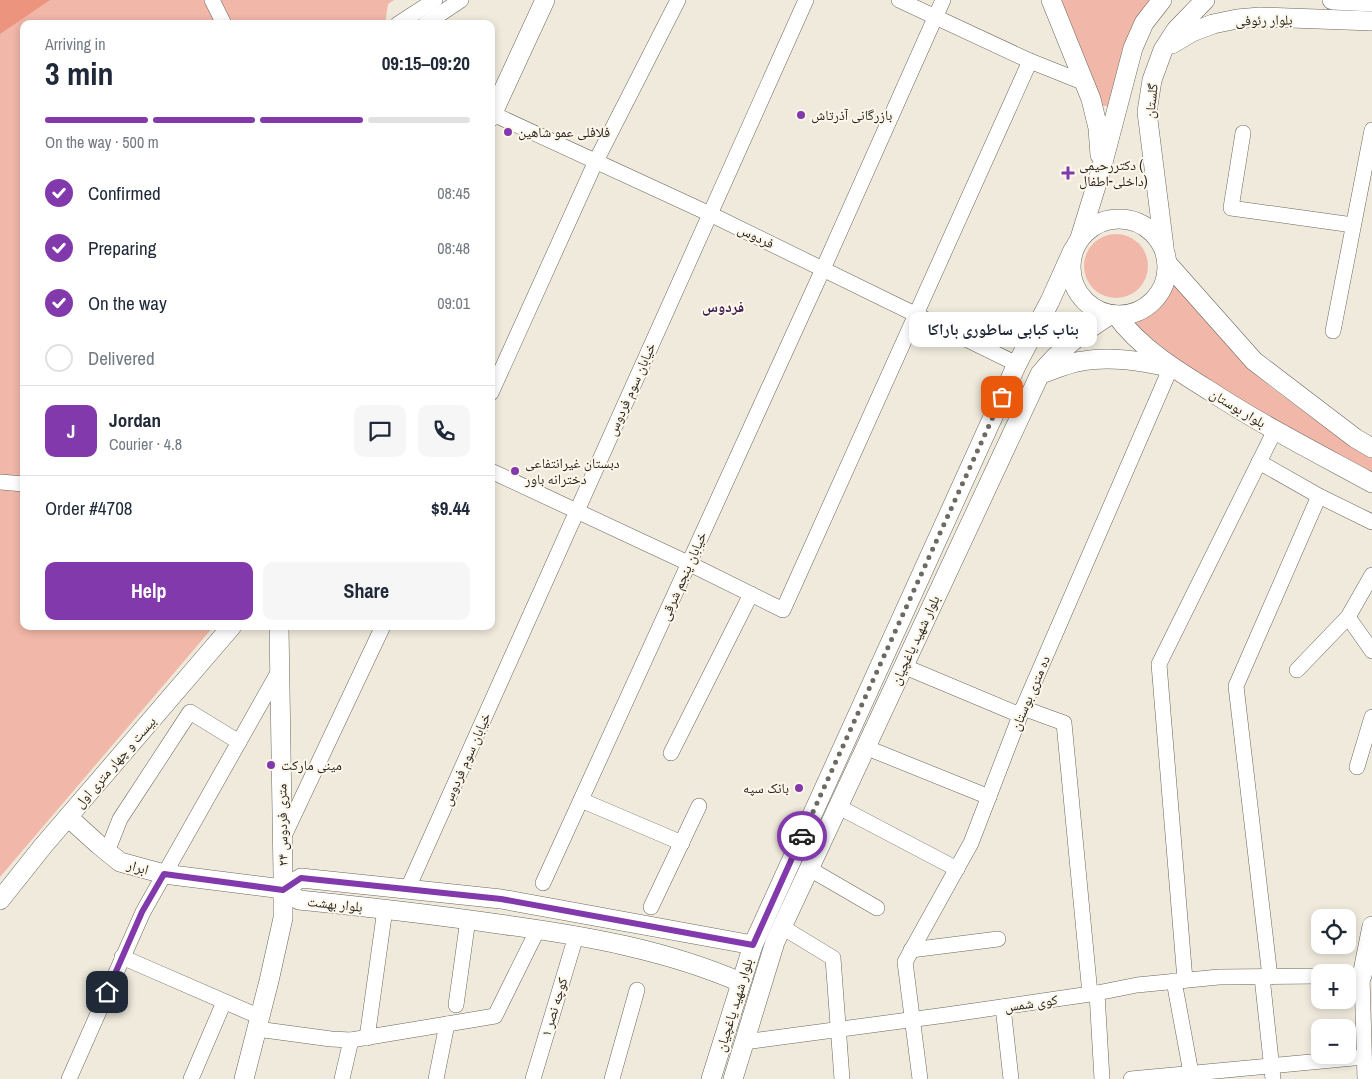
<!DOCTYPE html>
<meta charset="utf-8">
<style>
:root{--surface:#fff;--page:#f6f6f7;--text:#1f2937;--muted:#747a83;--line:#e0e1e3;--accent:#8239ab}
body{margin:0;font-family:"Archivo Narrow","Noto Naskh Arabic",sans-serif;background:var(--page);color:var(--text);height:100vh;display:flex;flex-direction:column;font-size:19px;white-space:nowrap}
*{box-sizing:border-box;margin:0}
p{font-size:16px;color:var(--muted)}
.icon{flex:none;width:28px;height:28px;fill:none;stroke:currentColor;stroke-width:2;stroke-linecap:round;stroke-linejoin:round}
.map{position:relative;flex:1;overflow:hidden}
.drawer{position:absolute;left:20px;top:20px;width:475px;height:610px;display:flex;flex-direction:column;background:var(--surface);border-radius:10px;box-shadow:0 2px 8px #0003}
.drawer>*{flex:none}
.fabs{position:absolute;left:1311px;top:909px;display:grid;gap:10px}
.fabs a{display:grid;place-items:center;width:45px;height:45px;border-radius:10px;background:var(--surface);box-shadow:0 2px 8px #0003;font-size:25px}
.pin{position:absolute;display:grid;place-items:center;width:42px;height:42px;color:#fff;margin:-21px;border-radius:10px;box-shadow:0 2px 8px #0006}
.courier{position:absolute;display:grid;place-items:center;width:50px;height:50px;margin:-25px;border:4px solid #8239ab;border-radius:50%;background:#fff;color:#222;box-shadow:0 1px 6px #0007}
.bubble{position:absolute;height:35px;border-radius:10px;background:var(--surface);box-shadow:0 2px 8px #0003;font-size:16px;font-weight:800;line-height:35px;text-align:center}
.summary em{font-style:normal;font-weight:800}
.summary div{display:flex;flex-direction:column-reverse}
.summary{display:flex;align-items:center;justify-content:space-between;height:85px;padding:0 25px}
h1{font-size:32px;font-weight:800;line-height:38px}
.bar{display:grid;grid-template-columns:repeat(4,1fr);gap:8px 5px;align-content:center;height:60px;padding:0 25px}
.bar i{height:6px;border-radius:4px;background:var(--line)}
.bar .current{background:var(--accent)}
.bar p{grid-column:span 4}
.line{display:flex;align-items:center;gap:12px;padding:0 25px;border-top:1px solid var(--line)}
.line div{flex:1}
.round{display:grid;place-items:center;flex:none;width:52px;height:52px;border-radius:10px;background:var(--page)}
ol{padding:0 25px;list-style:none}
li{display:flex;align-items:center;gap:15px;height:55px}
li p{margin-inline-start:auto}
li .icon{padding:5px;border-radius:50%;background:var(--accent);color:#fff;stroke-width:4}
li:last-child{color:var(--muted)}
li i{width:28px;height:28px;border:2px solid var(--line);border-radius:50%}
.action{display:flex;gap:10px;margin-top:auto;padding:10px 25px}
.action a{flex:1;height:58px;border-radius:10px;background:var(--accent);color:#fff;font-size:20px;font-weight:800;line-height:58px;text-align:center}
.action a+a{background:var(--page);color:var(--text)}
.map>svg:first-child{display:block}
</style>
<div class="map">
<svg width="1372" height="1079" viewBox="0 0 1372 1079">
<rect width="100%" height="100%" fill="#efeadc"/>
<g fill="#f1b7a8">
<polygon points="0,0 394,0 388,4 385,24 24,24 24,626 214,626 0,877"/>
<polygon points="1058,0 1155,0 1109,106 1103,106 1099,102"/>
<circle cx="1116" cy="266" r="32"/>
<path d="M1177,282L1244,364L1271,387L1318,422L1372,458V476L1217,391L1160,345L1130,320C1154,311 1161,302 1177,282Z"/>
</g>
<polygon fill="#ec947e" points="0,0 50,0 0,34"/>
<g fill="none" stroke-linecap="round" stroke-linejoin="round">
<defs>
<g id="minor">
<polyline points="212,0 224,24"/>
<polyline points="899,0 1030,61 1085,83"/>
<polyline points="398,24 435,0"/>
<polyline points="425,24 461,0"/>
<polyline points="493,114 710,214 1017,364"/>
<polyline points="1243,133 1231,208 1353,225"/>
<polyline points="1333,331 1372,130"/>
<polyline points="491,393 596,161 678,0"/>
<polyline points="1259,462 1319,496 1372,522"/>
<polyline points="491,471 688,563 783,610 1030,61"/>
<polyline points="0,482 24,484"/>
<polyline points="1348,617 1372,651"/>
<polyline points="903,666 1020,715"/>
<polyline points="1297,670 1348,617 1372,575"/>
<polyline points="1023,708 1064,723 1090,994"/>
<polyline points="865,747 989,797"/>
<polyline points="671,753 751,594"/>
<polyline points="1357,767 1372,717"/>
<polyline points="581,800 682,843"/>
<polyline points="837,806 957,869"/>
<polyline points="283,838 383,626"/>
<polyline points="107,852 120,819 190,712 239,742"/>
<polyline points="808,868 877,908"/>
<polyline points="543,883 823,269 943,0"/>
<polyline points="408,888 806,0"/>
<polyline points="651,907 699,806"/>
<polyline points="782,927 833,958 842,1079"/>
<polyline points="911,950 998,939"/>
<polyline points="122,957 260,1017"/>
<polyline points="1362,976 1365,1079"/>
<polyline points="1262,977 1273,1079"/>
<polyline points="1270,977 1236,686 1319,496"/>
<polyline points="1185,980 1159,664 1275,430"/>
<polyline points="1174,981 1191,1073"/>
<polyline points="1097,993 1102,1079"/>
<polyline points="456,1005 468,919"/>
<polyline points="1003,1007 1011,1079"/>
<polyline points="257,1029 331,1039 351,1040 495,1016 538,929"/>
<polyline points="367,1038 385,909"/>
<polyline points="744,1042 946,1015 1097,993 1137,985 1219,977 1320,976"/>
<polyline points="69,1079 143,912 279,671"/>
<polyline points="191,1079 224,1002"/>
<polyline points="342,1079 351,1040"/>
<polyline points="436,1079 447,1024"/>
<polyline points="533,1079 576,936"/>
<polyline points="612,1079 637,990"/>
<polyline points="920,1079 905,962 971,843 1023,708 1171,367"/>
<polyline points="1131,1079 1364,1057"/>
</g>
<g id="major">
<polyline points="1051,0 1091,99 1098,128 1100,155"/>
<polyline points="1332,0 1372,2"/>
<polyline points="1172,44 1192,32 1213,24 1237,19 1260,17 1372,21"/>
<polyline points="491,117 545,0"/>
<circle cx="1119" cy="267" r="48"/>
<polyline points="1080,238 1101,170 1133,48 1144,23 1162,0"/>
<polyline points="1164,247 1147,112 1152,80 1163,50 1176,30 1205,0"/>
<polyline points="1167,263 1254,361 1355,438 1372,448"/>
<path d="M1116,315C1140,348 1176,370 1210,391C1262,425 1317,453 1372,483"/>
<path d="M1041,374C1055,369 1068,363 1082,361C1111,356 1140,361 1168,367"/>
<path d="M68,817L99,845L120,862L164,874L283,889L299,900C368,907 437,915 506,925C586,936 666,950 740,982"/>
<polyline points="283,889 301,878 501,899 753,945"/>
<polyline points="0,900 43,846 232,626"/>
<polyline points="1362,976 1372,926"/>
<polyline points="244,1079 269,981 283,918 283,875 279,626"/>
<polyline points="711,1079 753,945 1017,364 1050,301 1073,250"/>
<path d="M733,1079L775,942L1040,374C1060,349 1083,332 1110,315"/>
</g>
</defs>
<use href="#minor" stroke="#6c675c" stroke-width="16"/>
<use href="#major" stroke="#6c675c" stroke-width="20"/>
<use href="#minor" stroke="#fff" stroke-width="15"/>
<use href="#major" stroke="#fff" stroke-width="19"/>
</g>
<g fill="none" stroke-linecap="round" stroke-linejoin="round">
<polyline stroke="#6d6a62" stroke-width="5" stroke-dasharray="0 9" points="802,836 1002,397"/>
<polyline stroke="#8239ab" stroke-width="6" points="107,992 142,912 164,874 283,890 301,878 501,899 753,945 802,836"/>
</g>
<g fill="#8239ab" stroke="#fcf7ea" stroke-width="2">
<circle cx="801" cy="115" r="5"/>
<circle cx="508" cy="132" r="5"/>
<path d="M1065.5 165.5h5v5h5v5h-5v5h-5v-5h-5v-5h5z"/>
<circle cx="515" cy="471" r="5"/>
<circle cx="271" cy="765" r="5"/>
<circle cx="799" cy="788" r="5"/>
</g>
<g text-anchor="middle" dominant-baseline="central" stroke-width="4" stroke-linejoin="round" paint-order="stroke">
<g font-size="14" fill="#272520" stroke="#fcf7ea">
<text transform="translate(1264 20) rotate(-1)">بلوار رئوفی</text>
<text transform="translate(1151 101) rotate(-84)">گلستان</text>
<text transform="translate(756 236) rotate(26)">فردوس</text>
<text transform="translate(631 389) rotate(-66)">خیابان سوم فردوس</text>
<text transform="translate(1238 408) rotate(31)">بلوار بوستان</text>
<text transform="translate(683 576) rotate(-66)">خیابان پنجم شرقی</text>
<text transform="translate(915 640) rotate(-65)">بلوار شهید یاغچیان</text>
<text transform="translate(1030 693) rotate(-67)">ده متری بوستان</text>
<text transform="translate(466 759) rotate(-66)">خیابان سوم فردوس</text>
<text transform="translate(115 762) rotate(-49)">بیست و چهار متری اول</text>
<text transform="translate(282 825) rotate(-91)">۲۴ متری فردوس</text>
<text transform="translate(138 867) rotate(16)">ابرار</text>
<text transform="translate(335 904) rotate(6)">بلوار بهشت</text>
<text transform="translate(1031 1003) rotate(-8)">کوی شمس</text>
<text transform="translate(734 1005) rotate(-73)">بلوار شهید یاغچیان</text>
<text transform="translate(554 1007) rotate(-73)">کوچه نصر ۱</text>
</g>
<g font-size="14" fill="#272520" stroke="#fcf7ea" text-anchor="start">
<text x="811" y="115">بازرگانی آذرتاش</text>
<text x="518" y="132">فلافلی عمو شاهین</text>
<text x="1079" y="165">دکتررحیمی (<tspan x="1079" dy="16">داخلی-اطفال)</tspan></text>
<text x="525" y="463">دبستان غیرانتفاعی<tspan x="525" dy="16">دخترانه باور</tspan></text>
<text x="281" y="765">مینی مارکت</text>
<text x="789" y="788" text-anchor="end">بانک سپه</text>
</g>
<g font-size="15" font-weight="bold" fill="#39164d" stroke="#fcf7ea">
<text x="723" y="306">فردوس</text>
</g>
</g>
</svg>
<div class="fabs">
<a><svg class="icon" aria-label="locate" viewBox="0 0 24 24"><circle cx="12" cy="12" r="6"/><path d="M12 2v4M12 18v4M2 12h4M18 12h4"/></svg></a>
<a>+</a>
<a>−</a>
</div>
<div class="pin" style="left:1002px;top:397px;background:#ea580c"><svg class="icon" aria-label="bag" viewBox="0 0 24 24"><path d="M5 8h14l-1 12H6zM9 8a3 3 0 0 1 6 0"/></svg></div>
<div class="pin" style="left:107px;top:992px;background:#1f2937"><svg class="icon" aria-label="home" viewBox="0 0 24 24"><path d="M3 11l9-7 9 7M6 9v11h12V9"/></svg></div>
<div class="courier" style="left:802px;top:836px"><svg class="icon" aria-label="car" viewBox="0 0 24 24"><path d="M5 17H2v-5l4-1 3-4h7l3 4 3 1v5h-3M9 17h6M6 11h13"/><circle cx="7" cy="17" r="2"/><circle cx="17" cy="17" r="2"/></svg></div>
<div class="bubble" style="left:909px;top:312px;width:188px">بناب کبابی ساطوری باراکا</div>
<section class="drawer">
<div class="summary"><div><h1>3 min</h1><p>Arriving in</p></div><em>09:15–09:20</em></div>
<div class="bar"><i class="current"></i><i class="current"></i><i class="current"></i><i></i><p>On the way · 500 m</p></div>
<ol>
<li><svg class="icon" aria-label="check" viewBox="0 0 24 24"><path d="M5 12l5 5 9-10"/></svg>Confirmed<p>08:45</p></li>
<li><svg class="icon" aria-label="check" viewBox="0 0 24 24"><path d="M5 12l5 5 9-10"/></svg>Preparing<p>08:48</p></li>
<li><svg class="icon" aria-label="check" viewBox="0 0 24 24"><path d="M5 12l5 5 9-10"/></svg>On the way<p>09:01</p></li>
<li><i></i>Delivered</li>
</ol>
<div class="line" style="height:90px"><b class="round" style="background:var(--accent);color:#fff">J</b><div><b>Jordan</b><p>Courier · 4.8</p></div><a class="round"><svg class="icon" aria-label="chat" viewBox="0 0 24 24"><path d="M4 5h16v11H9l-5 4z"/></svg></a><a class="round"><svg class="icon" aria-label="phone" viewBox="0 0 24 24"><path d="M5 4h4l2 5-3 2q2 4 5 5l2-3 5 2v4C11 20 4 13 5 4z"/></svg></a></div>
<div class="line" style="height:65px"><div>Order #4708</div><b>$9.44</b></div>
<div class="action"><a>Help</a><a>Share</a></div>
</section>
</div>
